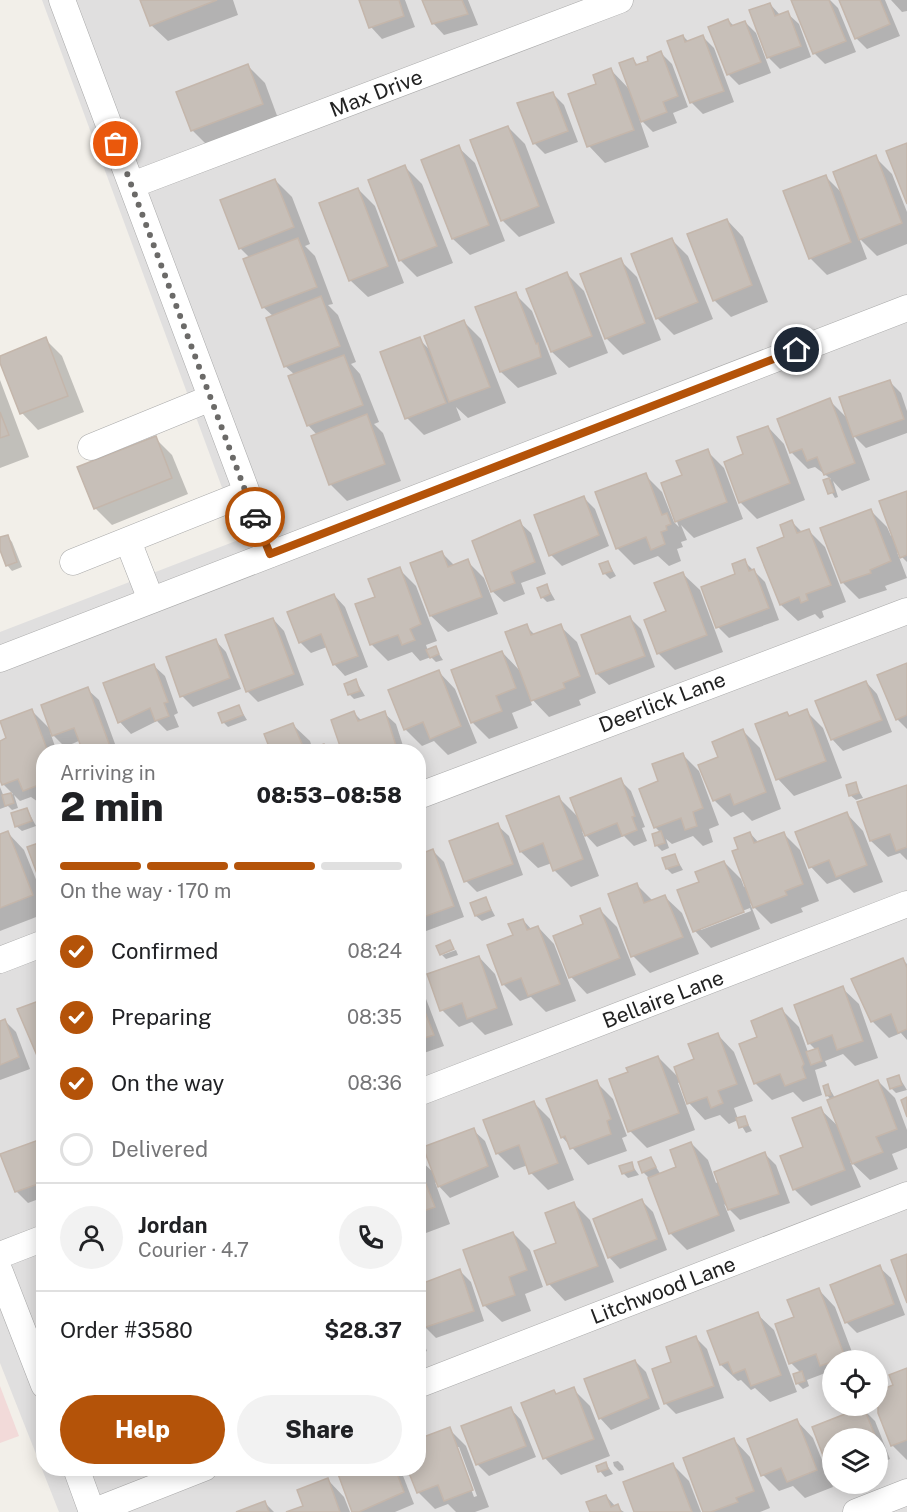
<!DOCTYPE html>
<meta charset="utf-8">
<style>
:root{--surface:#fff;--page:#f2f2f2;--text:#202124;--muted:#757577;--line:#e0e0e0;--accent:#b45309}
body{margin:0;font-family:"Public Sans",sans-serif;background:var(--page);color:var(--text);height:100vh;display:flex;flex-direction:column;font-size:22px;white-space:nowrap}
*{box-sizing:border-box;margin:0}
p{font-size:20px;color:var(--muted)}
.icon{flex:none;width:33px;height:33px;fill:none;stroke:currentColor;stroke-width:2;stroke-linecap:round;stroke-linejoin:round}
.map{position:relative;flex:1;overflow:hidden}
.drawer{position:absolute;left:36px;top:744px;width:390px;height:732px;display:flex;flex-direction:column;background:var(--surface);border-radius:24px;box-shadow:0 3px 15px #0003}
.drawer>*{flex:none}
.fabs{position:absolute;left:822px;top:1350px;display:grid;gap:12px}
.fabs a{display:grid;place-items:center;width:66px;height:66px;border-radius:50%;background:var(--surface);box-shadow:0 3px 15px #0003;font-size:30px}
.pin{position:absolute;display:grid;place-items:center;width:51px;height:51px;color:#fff;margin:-26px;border:3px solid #fff;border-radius:50%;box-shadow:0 2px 6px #0007}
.courier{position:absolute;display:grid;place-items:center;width:60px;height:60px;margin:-30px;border:4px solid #b45309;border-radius:50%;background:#fff;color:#222;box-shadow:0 2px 8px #0007}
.summary em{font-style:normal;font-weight:800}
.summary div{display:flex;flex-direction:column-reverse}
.summary{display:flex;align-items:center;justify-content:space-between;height:102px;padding:0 24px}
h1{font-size:39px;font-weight:800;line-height:45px}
.bar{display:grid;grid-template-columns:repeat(4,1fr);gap:9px 6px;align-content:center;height:72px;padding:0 24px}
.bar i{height:8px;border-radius:4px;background:var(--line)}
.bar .selected{background:var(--accent)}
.bar p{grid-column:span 4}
.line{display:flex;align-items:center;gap:15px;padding:0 24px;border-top:2px solid var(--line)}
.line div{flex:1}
.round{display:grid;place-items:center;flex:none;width:63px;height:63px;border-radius:32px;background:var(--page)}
ol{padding:0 24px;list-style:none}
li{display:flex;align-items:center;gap:18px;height:66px}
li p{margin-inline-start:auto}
li .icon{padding:6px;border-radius:50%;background:var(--accent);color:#fff;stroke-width:4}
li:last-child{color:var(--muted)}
li i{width:33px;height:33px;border:3px solid var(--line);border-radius:50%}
.action{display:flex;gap:12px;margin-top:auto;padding:12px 24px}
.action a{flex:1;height:69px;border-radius:36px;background:var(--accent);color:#fff;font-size:24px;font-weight:800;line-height:69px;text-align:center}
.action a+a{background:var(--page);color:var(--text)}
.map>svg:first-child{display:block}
</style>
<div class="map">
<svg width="907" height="1512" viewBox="0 0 907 1512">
<rect width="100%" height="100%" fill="#f2efe9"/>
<path fill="#e0dfdf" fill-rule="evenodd" d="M42,0H907V1512H59L0,1363V632L241,539ZM44,752H418V1468H44ZM832,1360H878V1406H832ZM832,1438H878V1484H832Z"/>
<polygon fill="#f2dad9" points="0,1386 19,1436 0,1443"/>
<g fill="#0003" fill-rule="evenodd">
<polygon points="142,0 233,0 238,15 168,41 151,25"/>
<polygon points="361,0 405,0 415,27 382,39 371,27"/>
<polygon points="424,0 468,0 478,25 444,35 433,23"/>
<polygon points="793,0 830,0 838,8 856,52 825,64 814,53"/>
<polygon points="841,0 885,0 900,36 867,49 856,38"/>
<polygon points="891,0 907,0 907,11 902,12"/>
<polygon points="770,4 780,15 787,13 799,24 811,57 780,69 769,58 751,11"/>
<polygon points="728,20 734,26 745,22 756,33 771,73 739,85 728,74"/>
<polygon points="683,36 689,42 703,37 714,48 734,102 703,114 691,102"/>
<polygon points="661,53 672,64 688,107 673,113 677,123 653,132 639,118 649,147 605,163 589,146 570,95 597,85 611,70 630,90 633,60 639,66"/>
<polygon points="248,66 265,83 279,121 209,147 193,131 178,93"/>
<polygon points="553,94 564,105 578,142 545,154 534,143"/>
<polygon points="508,127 525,144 555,223 519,237 502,220"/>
<polygon points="458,147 475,163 505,241 470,255 453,239"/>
<polygon points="875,157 892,174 907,212 907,244 877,256 859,238 867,259 827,275 810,258 825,176 843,194"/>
<polygon points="405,167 422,184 453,263 417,277 400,260"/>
<polygon points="275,180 292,197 310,244 305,246 315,256 333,304 328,305 338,315 356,362 351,364 360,374 379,422 374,424 383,433 401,481 347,501 331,485 313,437 317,435 308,425 295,375 285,366 273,316 263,307 250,258 240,248"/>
<polygon points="358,189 375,206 404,283 368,297 351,281 321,204"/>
<polygon points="727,220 743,237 768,302 731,317 714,300"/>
<polygon points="672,240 688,256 713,319 674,335 657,318"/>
<polygon points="620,260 637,277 661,340 623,355 606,338"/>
<polygon points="567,274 584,291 608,353 569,368 552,352"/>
<polygon points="515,294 532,311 557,374 518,388 501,372"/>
<polygon points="464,322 481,339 506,403 468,418 456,407 461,420 424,435 407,418 419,339 431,351"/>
<polygon points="45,339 62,356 84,412 38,430 22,413 0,357"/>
<polygon points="0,380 29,457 0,468"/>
<polygon points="890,382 901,393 907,411 907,433 866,448 853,435 870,480 842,491 833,481 838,497 835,498 825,481 831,479 815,467 808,469 792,453 779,420 829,400 848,419"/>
<polygon points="768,427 784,444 805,500 757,519 740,502 745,455"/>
<polygon points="155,438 172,455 188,494 112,525 95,508"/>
<polygon points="707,451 724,468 743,519 694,538 681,525 687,540 681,542 683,547 677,549 681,561 669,566 658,556 634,565 617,548 645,475 662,492 674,522 679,527 663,484 684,476"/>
<polygon points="907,492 907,562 897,552 907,578 885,586 887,590 859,599 842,582 871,511 887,527 891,536 894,535"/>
<polygon points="584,498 595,509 609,546 562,566 551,555"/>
<polygon points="519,522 531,533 546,574 521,583 525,594 504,602 492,591"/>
<polygon points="792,522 802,532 808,530 825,547 846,602 822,611 824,617 820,619 815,614 798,621 781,605 759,549 786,538"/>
<polygon points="7,536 12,542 22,567 12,571 7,565 0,546 0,539"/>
<polygon points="442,553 455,566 467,561 484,578 498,614 448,632 431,616"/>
<polygon points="744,561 765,582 779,620 729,638 718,627"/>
<polygon points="608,562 616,576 610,579 604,573"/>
<polygon points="399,569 416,586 437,641 426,645 428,651 435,648 443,660 436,662 431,657 420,661 412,652 388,661 371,644 377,597"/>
<polygon points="683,574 700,590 723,652 675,670 658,653 668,612"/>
<polygon points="547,586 555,600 547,602 542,597"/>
<polygon points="334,595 345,607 368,667 345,676 334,664 327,647 311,653 300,642"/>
<polygon points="630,618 641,629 655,667 609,685 597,674 583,636"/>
<polygon points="273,619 284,631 304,685 258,702 247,691"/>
<polygon points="526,626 535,635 560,626 577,642 596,693 579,700 581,705 549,717 529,696 532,705 512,713 518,728 489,739 472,722 502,652 522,673"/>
<polygon points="215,640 226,652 241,689 193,707 182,696"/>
<polygon points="153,665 165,676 178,713 174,715 179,727 167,731 157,721 131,734 120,722 105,684"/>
<polygon points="907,665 907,729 897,719"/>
<polygon points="439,672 455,689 477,743 448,755 434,741 422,746 405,729"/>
<polygon points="356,681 365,696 354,699 349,694"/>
<polygon points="866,682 877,694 892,732 843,751 832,739"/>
<polygon points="87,689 99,700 118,752 85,752 81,740 65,747 50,732 57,752 44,752 44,806 31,797 20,801 14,795 18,808 12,810 8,806 0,809 0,787 4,797 13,794 3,784 0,776 0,742 8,739 32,711 52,731"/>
<polygon points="239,707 247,720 228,727 223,722"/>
<polygon points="806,711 823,728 842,778 794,796 778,779 787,713 791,717"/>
<polygon points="354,713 362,721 384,713 396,724 405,752 344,752"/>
<polygon points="293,725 310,741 313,750 324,745 330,752 272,752"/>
<polygon points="743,731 760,748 781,809 752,821 743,812 731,817 714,800 720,757"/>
<polygon points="682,754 699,771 719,825 709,829 713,842 703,846 693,836 672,844 666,839 669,848 662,851 657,846 654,835 661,833 655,827"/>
<polygon points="620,780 631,791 645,827 642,828 647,841 634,846 624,836 597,847 582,831 599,876 571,887 554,870 552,863 538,868 521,852 508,817 559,798 580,819"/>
<polygon points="855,784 863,798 856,800 850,795"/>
<polygon points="907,787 907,860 900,853 888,857 871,841 859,803"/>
<polygon points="27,809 36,826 22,831 16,826"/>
<polygon points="847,814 863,831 883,882 854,893 840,879 827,884 811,867"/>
<polygon points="497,825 509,836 523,875 477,892 466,881"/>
<polygon points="8,833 24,850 44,899 44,914 0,931 0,836"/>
<path d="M750,833L759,843L784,834L800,850L819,901L801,908L803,912L771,924L750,903L760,929L711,948L695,931L701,882L724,862L741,879L744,887L746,886L739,850ZM750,908L751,911L701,930V927Z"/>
<polygon points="433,851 444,862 464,917 418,934 418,856"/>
<polygon points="675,856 683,870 672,874 667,869"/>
<polygon points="637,885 653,901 665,897 682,913 699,954 650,973 633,956"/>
<polygon points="486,899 495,916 482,921 476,916 472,904"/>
<polygon points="600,910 617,927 636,975 587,994 571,977"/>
<polygon points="523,920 532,930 538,927 554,944 576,1001 546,1012 531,997 520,1001 503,984 515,936"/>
<polygon points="456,950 458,955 446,959 442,955"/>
<polygon points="479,957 495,974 513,1025 485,1035 472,1022 459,1027 442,1010"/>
<polygon points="903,960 907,964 907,1040 901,1033 889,1038 872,1021"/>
<polygon points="418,986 423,991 444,1046 418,1055"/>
<polygon points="842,988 859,1004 878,1058 855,1066 843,1054 825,1061 827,1066 815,1070 822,1095 803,1102 793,1092 772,1100 755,1083 759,1038 782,1010 799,1027 808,1052 816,1050 809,1043"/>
<polygon points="5,1021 16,1032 30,1069 0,1080 0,1023"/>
<polygon points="718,1035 734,1052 753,1101 734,1108 738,1119 744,1117 752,1131 746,1133 738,1120 729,1124 720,1115 705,1120 689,1103 681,1082 678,1083 695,1130 647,1148 630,1131 629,1073 658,1057 680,1079"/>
<polygon points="899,1077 907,1090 896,1093 891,1088"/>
<polygon points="878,1081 895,1098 907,1130 907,1148 892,1154 898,1169 870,1180 850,1161 861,1187 811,1206 794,1189 805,1147 820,1109 840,1128 831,1100 827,1095 828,1086 835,1098"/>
<polygon points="596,1082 613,1099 627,1136 622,1138 627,1151 588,1165 562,1137"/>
<polygon points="533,1102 550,1119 574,1180 548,1190 531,1173 528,1165 514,1170 497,1153"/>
<polygon points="473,1130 485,1141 499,1177 450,1198 435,1182 450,1224 418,1236 418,1158 435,1174"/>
<polygon points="44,1139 44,1197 28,1203 16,1191"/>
<polygon points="691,1143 708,1160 716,1183 765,1154 776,1165 790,1203 740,1220 724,1204 735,1231 687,1250 670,1233 649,1178 643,1172 651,1159 661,1175 678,1168"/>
<polygon points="631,1164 639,1175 628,1178 623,1173"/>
<polygon points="642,1201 653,1212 667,1250 620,1269 609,1257"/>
<polygon points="573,1203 590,1220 614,1282 565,1301 549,1284 558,1244"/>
<polygon points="513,1233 530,1250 543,1287 525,1294 531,1311 502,1322 485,1306 465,1251"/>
<polygon points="879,1267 891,1278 905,1315 857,1333 846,1322"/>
<polygon points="460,1271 471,1282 484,1321 436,1338 425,1327"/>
<polygon points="819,1290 835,1307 855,1360 832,1360 832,1377 828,1372 807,1380 809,1386 803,1389 797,1383 801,1373 791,1363 796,1318"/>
<polygon points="757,1314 774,1330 797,1392 770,1402 755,1388 751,1390 741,1380 738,1381 721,1365"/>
<polygon points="418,1328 427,1351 418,1355"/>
<polygon points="696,1338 707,1349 724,1398 676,1414 665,1403 673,1363"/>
<polygon points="635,1361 646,1372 660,1409 611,1430 600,1418"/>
<polygon points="907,1369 907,1460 892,1445 878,1402 878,1393 894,1386"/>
<polygon points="573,1389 590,1406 610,1456 561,1475 545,1458 557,1395"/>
<polygon points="844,1406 860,1406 875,1421 890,1459 878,1464 878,1438 832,1438 832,1469 829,1465 814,1427 847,1414"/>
<polygon points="510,1408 521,1420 536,1457 489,1476 478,1465 463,1427"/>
<polygon points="797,1421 813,1438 833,1487 805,1498 793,1486 779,1491 763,1475"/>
<path d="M449,1429L466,1446L489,1507L475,1512H456L448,1504L435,1509L418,1492V1468ZM455,1447H459L477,1496L474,1497Z"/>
<polygon points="734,1440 750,1457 770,1508 760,1512 705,1512"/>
<polygon points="618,1461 623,1466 624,1470 619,1471 614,1466 613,1462"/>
<polygon points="606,1464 613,1474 605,1477 600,1471"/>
<polygon points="672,1464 689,1481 701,1512 636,1512"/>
<polygon points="357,1468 400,1468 414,1504 395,1512 354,1512"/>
<polygon points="328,1480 344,1497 350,1512 291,1512 305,1507"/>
<polygon points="606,1496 616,1507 624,1512 592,1512"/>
<polygon points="265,1503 274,1512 240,1512"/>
</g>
<g fill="#c7bfb8" stroke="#c4b6ab" stroke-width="1.5">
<polygon points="140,0 217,0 150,26"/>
<polygon points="359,0 399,0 404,16 369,28"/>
<polygon points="422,0 462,0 468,14 432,24"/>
<polygon points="791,0 829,0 846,41 813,54"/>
<polygon points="839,0 880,0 890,24 855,39"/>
<polygon points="770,3 775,16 788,11 801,46 767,58 749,10"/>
<polygon points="728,19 731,26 745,21 761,62 727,75 708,27"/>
<polygon points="683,35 685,42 703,35 724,91 690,103 667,41"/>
<polygon points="661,51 678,96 663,102 667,112 641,122 619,63 633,58 636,65 648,61 647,57"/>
<polygon points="248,64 263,104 191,131 176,92"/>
<polygon points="611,68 634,130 587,147 568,94 596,84 593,75"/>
<polygon points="553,92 568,131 533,144 517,103"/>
<polygon points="508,126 539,206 501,221 470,140"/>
<polygon points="907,143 907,204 886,151"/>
<polygon points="459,145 489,225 452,239 421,160"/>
<polygon points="876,155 902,223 859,240 833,172"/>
<polygon points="405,165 437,246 399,261 368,180"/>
<polygon points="826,175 851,242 809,259 783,191"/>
<polygon points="275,179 294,227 239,249 220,200"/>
<polygon points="358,188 388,266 349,281 319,203"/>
<polygon points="727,219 752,285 713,301 687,234"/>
<polygon points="298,238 317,287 262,308 243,259"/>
<polygon points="672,238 698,302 656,319 631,254"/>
<polygon points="621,258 645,323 605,339 580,274"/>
<polygon points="567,272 592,336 551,352 526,289"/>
<polygon points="516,292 536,344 538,343 541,357 500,372 475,307"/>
<polygon points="321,296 340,346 284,367 266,318"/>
<polygon points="464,320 490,387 449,402 424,336"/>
<polygon points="46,337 68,396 20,414 0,363 0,356"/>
<polygon points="420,337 446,403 405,419 380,352"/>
<polygon points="344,355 363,405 307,426 288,376"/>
<polygon points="890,380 904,419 853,437 839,397"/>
<polygon points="830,398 855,463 824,475 817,457 807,461 802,449 790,453 777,419"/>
<polygon points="0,412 9,435 0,438"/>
<polygon points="367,414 385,464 329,485 311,436"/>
<polygon points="768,426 790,483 739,503 724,462 743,454 737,437"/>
<polygon points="156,436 172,478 94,509 77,467"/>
<polygon points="708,449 727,502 675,522 661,483 682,475 676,461"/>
<polygon points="646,473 662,515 667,513 671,524 666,526 667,530 661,532 665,544 651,550 646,537 616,549 595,492"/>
<polygon points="829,478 834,492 828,494 823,480"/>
<polygon points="907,491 907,555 900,558 879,501"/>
<polygon points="584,496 599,535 549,556 534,515"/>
<polygon points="871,509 891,561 870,570 871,573 841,583 820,528"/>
<polygon points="520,520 535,562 511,572 515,583 491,592 472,541"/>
<polygon points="792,520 797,533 809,529 831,585 806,594 808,600 801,603 799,597 780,605 757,548 784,537 780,525"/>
<polygon points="8,535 17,562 6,566 0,550 0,537"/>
<polygon points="442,551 448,567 468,559 482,597 430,616 410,563"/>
<polygon points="745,559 749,571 754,569 769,608 716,628 701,587 735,574 732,564"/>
<polygon points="608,561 612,571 603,574 599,564"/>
<polygon points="400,567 421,624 410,629 415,640 402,645 398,635 370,645 355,604 375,597 368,579"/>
<polygon points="683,572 707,635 657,654 644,620 666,611 654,583"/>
<polygon points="547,584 550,594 541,598 537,588"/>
<polygon points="334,594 358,656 333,665 321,634 299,643 287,612"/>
<polygon points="630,616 645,656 596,674 581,635"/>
<polygon points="273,618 294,674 246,692 225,635"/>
<polygon points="527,624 531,635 561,624 580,676 563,683 565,688 531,701 505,632"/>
<polygon points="216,639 230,678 180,697 166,657"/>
<polygon points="436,646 439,654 430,658 426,650"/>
<polygon points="502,651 516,688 496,696 502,711 471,723 451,670"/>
<polygon points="907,663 907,715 896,720 877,675"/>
<polygon points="154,664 168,702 164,703 169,716 155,721 150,708 118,723 103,683"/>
<polygon points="439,670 461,726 430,739 423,722 404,730 388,690"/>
<polygon points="356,679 360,691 348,695 344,684"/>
<polygon points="866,681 882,720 831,740 815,701"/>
<polygon points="88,687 111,749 105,752 83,752 74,728 52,736 41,705"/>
<polygon points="239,705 243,715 222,723 218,713"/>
<polygon points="32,709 48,752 44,752 44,783 23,791 18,779 2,785 0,780 0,741 6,738 0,721"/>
<polygon points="807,709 826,761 776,780 755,724 787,712 789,716"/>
<polygon points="354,711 358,721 385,711 398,752 342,752 331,720"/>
<polygon points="293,723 305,751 324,744 327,752 271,752 264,734"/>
<polygon points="743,729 766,792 734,805 730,794 713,801 698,765 718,757 712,742"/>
<polygon points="683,753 703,808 693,812 697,826 685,830 681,818 654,828 639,789 658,781 652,764"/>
<polygon points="621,778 635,816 632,817 637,830 622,836 617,823 585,836 570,798"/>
<polygon points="856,782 859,793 849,796 846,785"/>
<polygon points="907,785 907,847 896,851 890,834 870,841 857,802"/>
<polygon points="11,793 14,803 5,806 2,795"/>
<polygon points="559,796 583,859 553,871 543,843 520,852 506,816"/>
<polygon points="27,808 32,821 15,827 11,813"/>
<polygon points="847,812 867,865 836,877 829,860 809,868 795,832"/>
<polygon points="498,823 513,864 464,882 449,841"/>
<polygon points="8,831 33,895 0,908 0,834"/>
<polygon points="661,831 665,843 655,846 652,834"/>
<polygon points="750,832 754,843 784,832 803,884 785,891 787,895 753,908 732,851 738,849 734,838"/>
<polygon points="44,841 44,886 42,887 27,847"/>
<polygon points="433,849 454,906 418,919 418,855"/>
<polygon points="675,854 679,865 666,869 662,858"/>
<polygon points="724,861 744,912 693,932 677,890 699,882 695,872"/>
<polygon points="637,883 644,903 665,895 683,937 631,957 608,894"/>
<polygon points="486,897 491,910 475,916 470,903"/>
<polygon points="600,908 620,958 569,978 553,936 583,924 580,916"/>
<polygon points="523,919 527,930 538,926 560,984 528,996 521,978 502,985 487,945 513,935 508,924"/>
<polygon points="450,940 454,949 440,955 436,946"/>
<polygon points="479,956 497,1008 467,1019 462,1003 440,1011 427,974"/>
<polygon points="903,958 907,968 907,1029 898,1033 891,1014 871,1022 851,979"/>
<polygon points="843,986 863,1041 837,1050 832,1035 808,1044 794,1005"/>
<polygon points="418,994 434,1035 418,1040"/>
<polygon points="44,999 44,1072 17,1009"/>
<polygon points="782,1008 804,1064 802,1067 806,1078 785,1086 780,1074 754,1084 739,1044 757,1037 751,1021"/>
<polygon points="5,1019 19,1057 0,1065 0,1021"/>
<polygon points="718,1033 737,1084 718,1091 723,1103 711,1108 707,1097 687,1104 674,1067 694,1059 688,1044"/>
<polygon points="818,1048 822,1061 811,1065 806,1052"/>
<polygon points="658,1056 679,1113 628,1132 609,1079 628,1072 626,1068"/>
<polygon points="899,1075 902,1085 890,1089 887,1079"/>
<polygon points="597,1080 611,1119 607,1121 611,1134 570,1149 565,1136 561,1138 546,1099"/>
<polygon points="878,1080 897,1129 876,1137 883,1152 852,1164 827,1100"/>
<polygon points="828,1084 831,1095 826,1096 823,1086"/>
<polygon points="907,1097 907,1117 901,1100"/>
<polygon points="534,1101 558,1163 529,1174 519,1145 496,1154 483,1120"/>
<polygon points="821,1107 845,1170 793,1190 780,1156 803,1147 792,1118"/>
<polygon points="745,1116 748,1125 739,1128 736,1118"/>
<polygon points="474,1128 488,1166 438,1187 423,1147"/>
<polygon points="44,1138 44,1182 15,1192 0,1154"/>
<polygon points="691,1142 719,1215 669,1234 648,1178 676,1167 670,1150"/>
<polygon points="765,1152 779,1194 728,1210 714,1172"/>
<polygon points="651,1157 656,1167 642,1173 638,1162"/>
<polygon points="632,1162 634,1170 622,1174 619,1166"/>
<polygon points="418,1164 435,1207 418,1213"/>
<polygon points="642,1199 657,1239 608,1258 593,1219"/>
<polygon points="574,1202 598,1266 547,1285 534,1251 556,1243 545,1213"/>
<polygon points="513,1232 527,1270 509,1277 515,1295 483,1306 463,1250"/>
<polygon points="907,1254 907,1303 891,1260"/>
<polygon points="880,1265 894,1304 845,1323 830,1285"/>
<polygon points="460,1269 474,1311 423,1328 418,1315 418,1285"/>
<polygon points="819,1288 845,1357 820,1366 816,1354 789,1364 775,1324 794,1317 787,1300"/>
<polygon points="758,1312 781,1375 751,1386 745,1369 733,1374 728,1362 720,1365 707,1331"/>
<polygon points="696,1336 714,1386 664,1404 652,1369 671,1362 666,1347"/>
<polygon points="635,1360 649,1398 599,1419 584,1379"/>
<polygon points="907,1368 907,1440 891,1446 878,1413 878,1391 893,1385 889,1375"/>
<polygon points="802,1371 805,1381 796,1384 793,1374"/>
<polygon points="574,1387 594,1439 543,1459 521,1403 554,1390 556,1394"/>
<polygon points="842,1406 858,1406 860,1410 864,1408 876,1438 832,1438 832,1464 827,1466 812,1427 845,1414"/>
<polygon points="511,1407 526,1446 476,1465 461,1426"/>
<polygon points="797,1419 817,1470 787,1482 781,1468 761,1476 747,1439"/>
<polygon points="450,1427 473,1490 444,1501 438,1485 417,1493 407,1468 418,1468 418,1439"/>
<polygon points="734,1438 754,1491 736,1498 738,1502 711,1512 703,1512 683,1458"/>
<polygon points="606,1462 608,1469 598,1472 596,1466"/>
<polygon points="673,1463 692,1512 634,1512 623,1482"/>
<polygon points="353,1468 395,1468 404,1492 359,1512 352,1512 338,1474"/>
<polygon points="328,1478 340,1512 286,1512 303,1506 297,1490"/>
<polygon points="606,1495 611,1507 618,1504 621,1512 590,1512 586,1502"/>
<polygon points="265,1501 269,1512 236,1512"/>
</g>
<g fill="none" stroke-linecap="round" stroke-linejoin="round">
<defs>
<g id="minor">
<polyline points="62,0 270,554"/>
<polyline points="132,185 620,0"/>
<polyline points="91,447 211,398"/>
<polyline points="128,541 151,600"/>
<polyline points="73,562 246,493"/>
<polyline points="0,659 907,308"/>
<polyline points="418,796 907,611"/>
<polyline points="0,960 44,943"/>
<polyline points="418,1093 907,904"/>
<polyline points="0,1255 44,1238"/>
<polyline points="0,1272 44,1385"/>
<polyline points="418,1385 907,1195"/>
<polyline points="76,1468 92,1512"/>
<polyline points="92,1512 204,1468"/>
<polyline points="856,1512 907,1492"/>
</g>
</defs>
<use href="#minor" stroke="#a9a9a9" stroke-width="27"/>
<use href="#minor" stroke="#fff" stroke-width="26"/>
</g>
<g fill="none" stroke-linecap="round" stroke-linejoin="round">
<polyline stroke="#6b6a68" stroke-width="6" stroke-dasharray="0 10.8" points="116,144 255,517"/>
<polyline stroke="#b45309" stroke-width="8" points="255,517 270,554 797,350"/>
</g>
<g text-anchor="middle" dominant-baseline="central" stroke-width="5" stroke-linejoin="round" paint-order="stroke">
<g font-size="21" fill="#222" stroke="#fff">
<text transform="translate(376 93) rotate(-21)">Max Drive</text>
<text transform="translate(662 702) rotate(-21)">Deerlick Lane</text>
<text transform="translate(663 999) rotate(-21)">Bellaire Lane</text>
<text transform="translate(663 1290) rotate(-21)">Litchwood Lane</text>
</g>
</g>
</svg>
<div class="fabs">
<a><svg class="icon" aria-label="locate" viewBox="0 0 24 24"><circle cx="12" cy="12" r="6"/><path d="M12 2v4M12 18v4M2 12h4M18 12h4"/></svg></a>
<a><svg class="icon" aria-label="layers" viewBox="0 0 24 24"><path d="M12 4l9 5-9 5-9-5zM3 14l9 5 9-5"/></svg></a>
</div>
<div class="pin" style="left:116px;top:144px;background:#ea580c"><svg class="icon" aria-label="bag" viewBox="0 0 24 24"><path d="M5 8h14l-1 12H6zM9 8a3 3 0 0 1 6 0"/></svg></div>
<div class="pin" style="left:797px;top:350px;background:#1f2937"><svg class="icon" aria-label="home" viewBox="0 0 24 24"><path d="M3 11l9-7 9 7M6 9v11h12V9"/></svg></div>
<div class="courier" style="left:255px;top:517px"><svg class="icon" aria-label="car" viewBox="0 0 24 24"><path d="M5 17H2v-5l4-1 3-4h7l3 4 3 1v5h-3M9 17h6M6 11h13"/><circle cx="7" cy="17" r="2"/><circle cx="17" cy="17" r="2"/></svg></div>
<section class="drawer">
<div class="summary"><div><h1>2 min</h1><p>Arriving in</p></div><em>08:53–08:58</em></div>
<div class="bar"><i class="selected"></i><i class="selected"></i><i class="selected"></i><i></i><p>On the way · 170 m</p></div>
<ol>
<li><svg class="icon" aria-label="check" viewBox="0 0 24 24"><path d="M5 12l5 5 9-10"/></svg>Confirmed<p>08:24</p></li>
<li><svg class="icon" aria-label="check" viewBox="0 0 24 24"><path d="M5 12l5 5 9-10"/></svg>Preparing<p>08:35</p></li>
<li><svg class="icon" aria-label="check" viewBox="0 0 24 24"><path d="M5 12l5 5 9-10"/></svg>On the way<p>08:36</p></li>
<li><i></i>Delivered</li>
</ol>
<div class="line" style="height:108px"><a class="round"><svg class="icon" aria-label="person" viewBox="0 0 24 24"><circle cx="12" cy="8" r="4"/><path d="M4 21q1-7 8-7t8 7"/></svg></a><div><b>Jordan</b><p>Courier · 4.7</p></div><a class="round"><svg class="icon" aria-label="phone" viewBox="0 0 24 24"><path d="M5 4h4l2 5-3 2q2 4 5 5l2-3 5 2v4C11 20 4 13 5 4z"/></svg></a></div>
<div class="line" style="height:78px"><div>Order #3580</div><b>$28.37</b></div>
<div class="action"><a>Help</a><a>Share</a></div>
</section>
</div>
